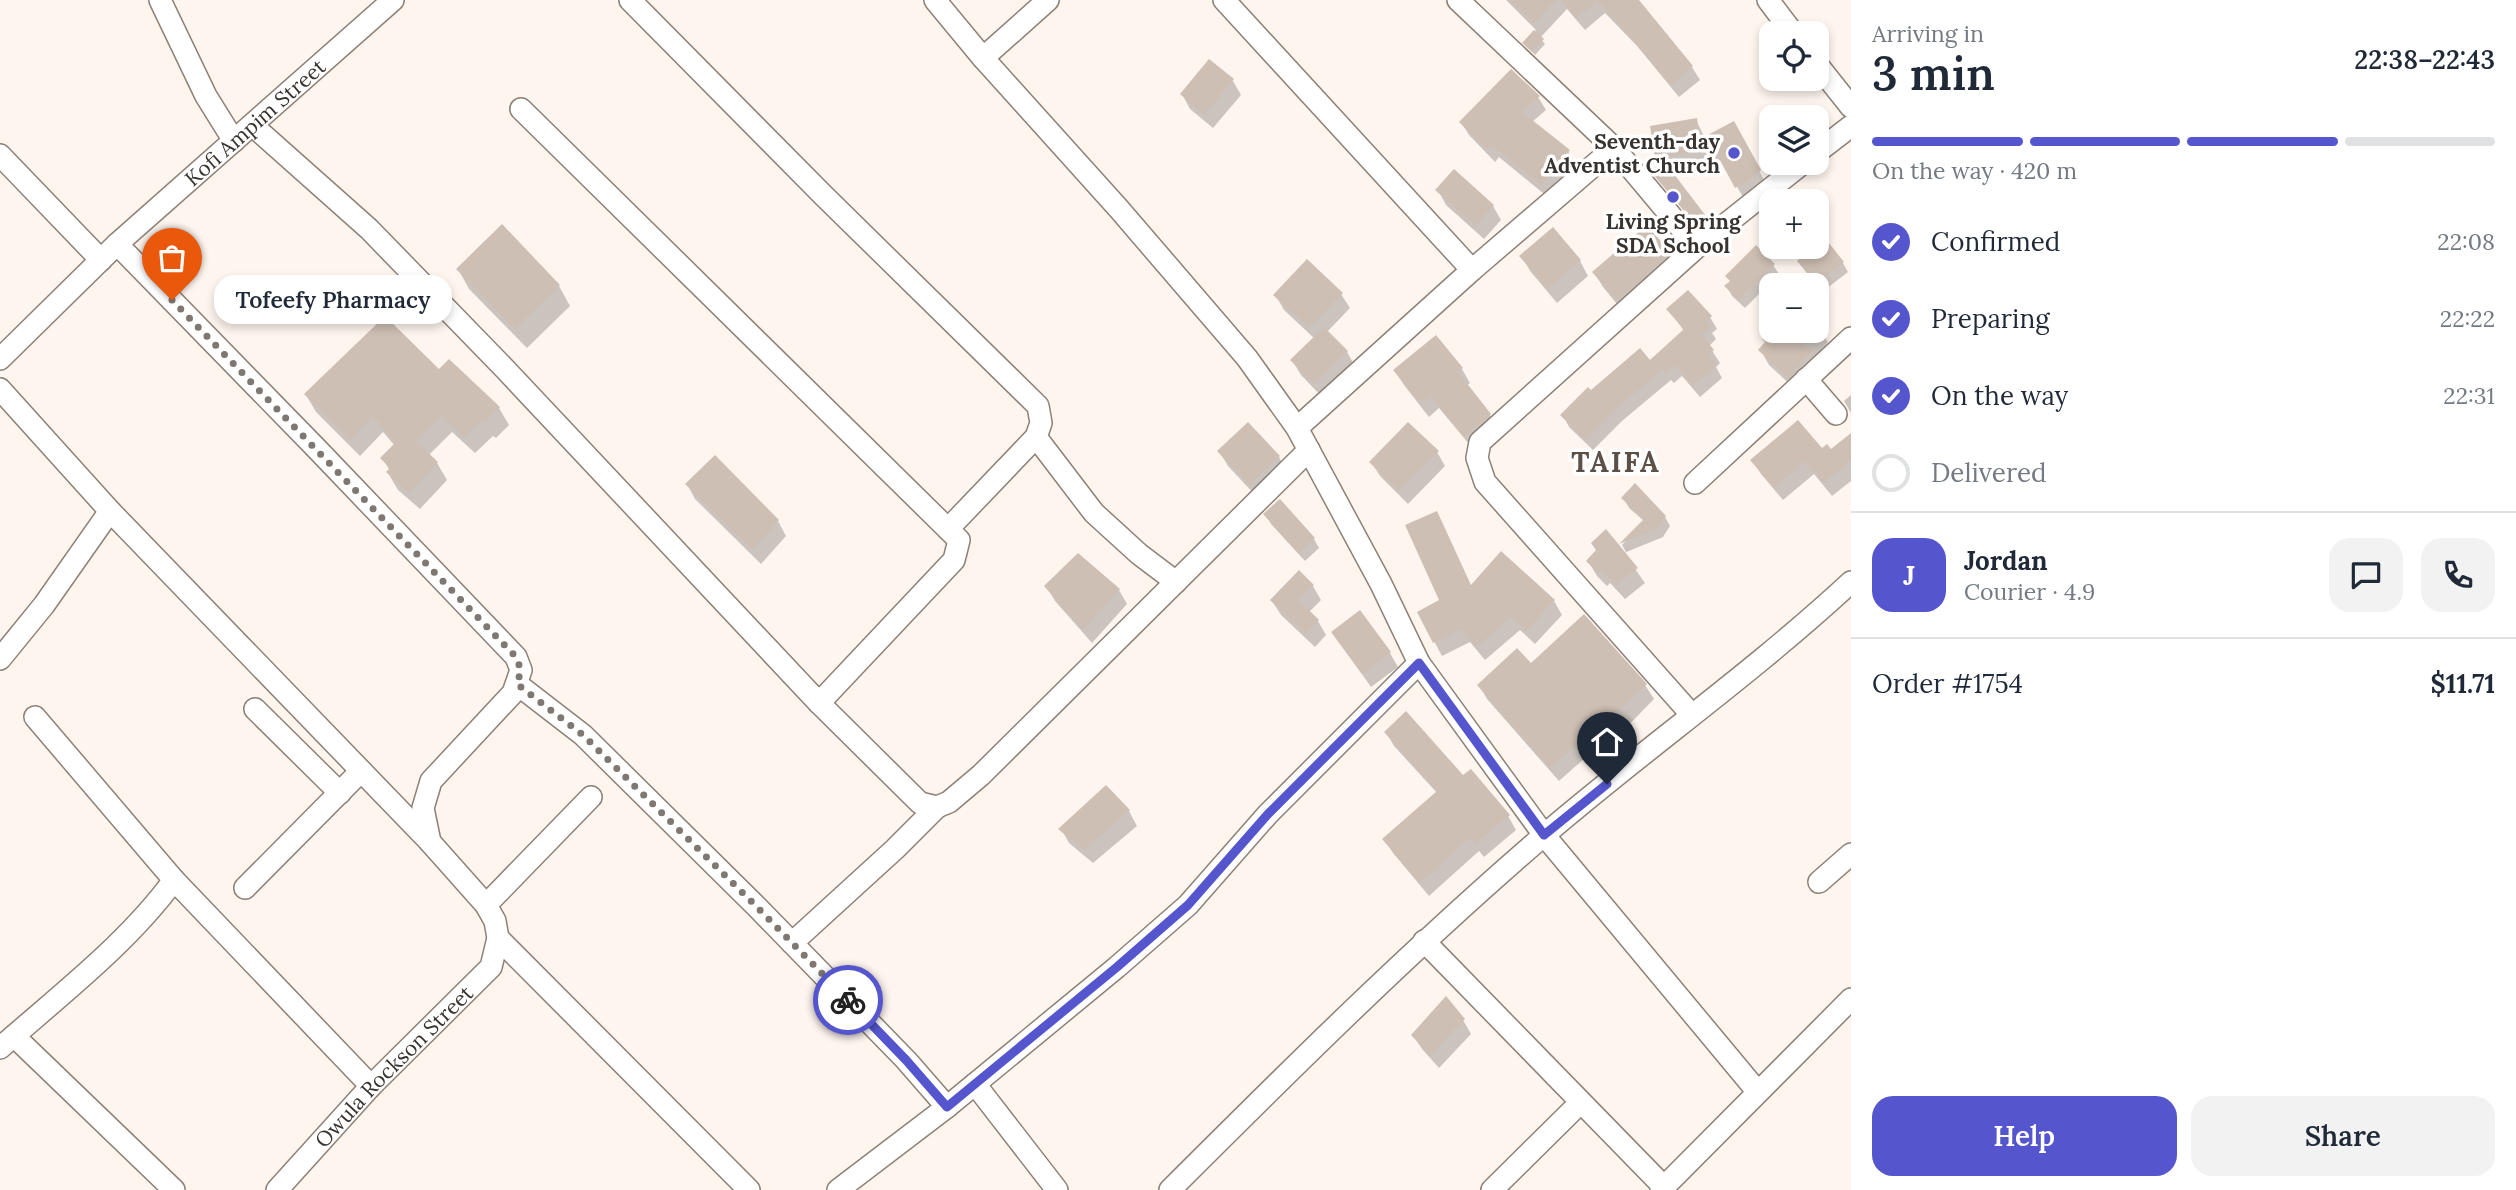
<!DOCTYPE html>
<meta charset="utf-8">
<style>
:root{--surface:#fff;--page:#f2f2f3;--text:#1f2937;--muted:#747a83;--line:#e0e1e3;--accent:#5556cd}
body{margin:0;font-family:Lora,serif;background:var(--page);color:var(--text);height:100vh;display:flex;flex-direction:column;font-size:26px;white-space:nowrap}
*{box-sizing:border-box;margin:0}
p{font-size:23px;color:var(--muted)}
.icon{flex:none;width:38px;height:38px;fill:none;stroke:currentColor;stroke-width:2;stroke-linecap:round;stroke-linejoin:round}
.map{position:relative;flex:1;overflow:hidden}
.details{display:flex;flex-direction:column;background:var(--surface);width:665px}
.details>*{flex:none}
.buttons{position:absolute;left:1759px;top:21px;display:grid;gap:14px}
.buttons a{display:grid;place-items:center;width:70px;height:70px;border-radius:14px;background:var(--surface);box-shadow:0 4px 10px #0003;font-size:35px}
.pin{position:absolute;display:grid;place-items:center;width:60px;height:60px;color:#fff;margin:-72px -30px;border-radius:50% 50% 50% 0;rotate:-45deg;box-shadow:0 0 7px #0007}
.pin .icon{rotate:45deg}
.courier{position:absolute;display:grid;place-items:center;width:70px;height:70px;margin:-35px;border:5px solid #5556cd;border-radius:50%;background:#fff;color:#222;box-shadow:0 2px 9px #0007}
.bubble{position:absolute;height:49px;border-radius:21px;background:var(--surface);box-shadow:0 4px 10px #0003;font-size:23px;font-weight:600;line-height:49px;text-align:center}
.headline em{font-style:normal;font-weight:600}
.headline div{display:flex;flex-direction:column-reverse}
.headline{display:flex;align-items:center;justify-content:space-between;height:119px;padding:0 21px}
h1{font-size:46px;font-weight:600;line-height:52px}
.bar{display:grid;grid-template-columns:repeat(4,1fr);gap:10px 7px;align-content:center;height:84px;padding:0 21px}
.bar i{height:9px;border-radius:5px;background:var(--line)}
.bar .current{background:var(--accent)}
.bar p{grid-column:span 4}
.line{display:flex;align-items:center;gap:18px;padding:0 21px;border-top:2px solid var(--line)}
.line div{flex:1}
.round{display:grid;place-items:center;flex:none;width:74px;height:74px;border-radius:21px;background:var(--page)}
ol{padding:0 21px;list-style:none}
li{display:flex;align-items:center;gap:21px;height:77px}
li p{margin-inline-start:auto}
li .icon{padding:7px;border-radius:50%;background:var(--accent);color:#fff;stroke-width:4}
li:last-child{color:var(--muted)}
li i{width:38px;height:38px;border:4px solid var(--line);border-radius:50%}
.primary-button{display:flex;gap:14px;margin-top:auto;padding:14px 21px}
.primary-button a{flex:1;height:80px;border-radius:21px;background:var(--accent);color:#fff;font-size:28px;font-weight:600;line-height:80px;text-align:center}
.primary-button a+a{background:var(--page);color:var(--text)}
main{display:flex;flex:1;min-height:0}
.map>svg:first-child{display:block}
</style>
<main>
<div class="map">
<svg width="1851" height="1190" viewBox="0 0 1851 1190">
<rect width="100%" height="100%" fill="#fef5ee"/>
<g fill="#0003">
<polygon points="1506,0 1636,0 1692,67 1700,80 1679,97 1637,46 1605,13 1585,30 1567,9 1540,38 1545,44 1535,55 1524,43 1536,30"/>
<polygon points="1233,81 1241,95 1213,128 1190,109 1182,94"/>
<polygon points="1538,97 1546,110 1532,122 1568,151 1576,165 1549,198 1499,157 1495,162 1469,135 1461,122"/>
<polygon points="1696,120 1705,138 1742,137 1767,186 1745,201 1724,163 1670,171 1712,229 1698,229 1653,171 1661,165 1656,158"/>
<polygon points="1438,190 1493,206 1501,220 1484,239 1446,205"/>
<polygon points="502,227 559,286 570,306 527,348 469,289 458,269"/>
<polygon points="1552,230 1580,261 1588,276 1557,303 1530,271 1522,256"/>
<polygon points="1669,254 1678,268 1626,315 1603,287 1594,272"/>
<polygon points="1799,261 1843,263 1848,272 1822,292"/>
<polygon points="1773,265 1779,274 1745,308 1732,296 1727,287"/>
<polygon points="1341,294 1350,308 1327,332 1347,352 1355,366 1323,398 1301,375 1292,360 1315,339 1284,310 1276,296"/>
<polygon points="1669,310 1710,317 1717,329 1712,333 1716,339 1709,346 1720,363 1716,367 1722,378 1700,397 1682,376 1674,383 1671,380 1622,421 1593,450 1569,427 1563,415 1591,392 1649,362 1684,331"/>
<polygon points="1816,324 1828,342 1814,358 1819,367 1797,391 1769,365 1761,351 1767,344 1764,339 1772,331 1816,331"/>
<polygon points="1462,369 1470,383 1466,386 1490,415 1498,429 1474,450 1439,408 1429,417 1404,385 1395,371"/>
<polygon points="439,372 499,408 509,425 496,438 493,436 475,453 452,432 429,455 437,463 447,480 420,509 398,490 388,473 390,471 383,459 395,446 383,432 360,456 316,412 306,395"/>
<polygon points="1851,395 1851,413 1844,401"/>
<polygon points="1851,436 1851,481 1832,496 1814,474 1783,500 1761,474 1753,461 1831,451"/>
<polygon points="1219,451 1279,457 1287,472 1258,498 1228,466"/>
<polygon points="1437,452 1445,466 1408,504 1380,476 1371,462"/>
<polygon points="715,457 778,521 786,536 761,564 695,499 687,484"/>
<polygon points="1624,498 1665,517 1670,526 1663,537 1624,553 1645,583 1625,599 1610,583 1607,586 1597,576 1588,561 1626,552 1622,545 1644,521 1629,508"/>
<polygon points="1266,514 1314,539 1319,548 1305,561 1271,524"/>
<polygon points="1313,586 1321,600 1309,612 1318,621 1326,635 1315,647 1281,615 1272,601"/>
<polygon points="1047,587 1119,590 1127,604 1092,643 1055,601"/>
<polygon points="1471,587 1554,601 1562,615 1535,644 1520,630 1485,660 1470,642 1442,656 1419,613"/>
<polygon points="1333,633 1390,653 1398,667 1371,687"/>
<polygon points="1531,666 1645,685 1654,699 1615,739 1611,735 1559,781 1487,699 1479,685"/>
<polygon points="1386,732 1463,777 1508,816 1516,830 1484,857 1479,851 1429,896 1393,853 1384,839 1437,793 1394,746"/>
<polygon points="1106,787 1129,811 1137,826 1093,863 1069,843 1061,829"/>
<polygon points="1463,1020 1471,1034 1439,1068 1422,1049 1413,1035"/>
</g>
<g fill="#cebfb4">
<polygon points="1509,0 1556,0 1534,23"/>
<polygon points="1561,0 1639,0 1693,66 1671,85 1627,33 1597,1 1576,18"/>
<polygon points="1534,30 1544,39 1532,52 1522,43"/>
<polygon points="1209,59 1234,79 1204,115 1180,94"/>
<polygon points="1511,69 1540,96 1522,112 1570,150 1541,185 1491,145 1486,149 1459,122"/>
<polygon points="1697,118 1700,139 1734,121 1761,170 1755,174 1756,176 1735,188 1714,149 1655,158 1650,126"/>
<polygon points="1664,161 1709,220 1692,220 1650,171"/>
<polygon points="1454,169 1494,205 1475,226 1435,190"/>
<polygon points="502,224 560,285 515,329 456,269"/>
<polygon points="1647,225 1671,253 1617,301 1592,272"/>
<polygon points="1553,227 1581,260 1548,289 1519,256"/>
<polygon points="1825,238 1844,262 1816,284 1797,261"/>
<polygon points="1756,245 1775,264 1739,300 1724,286 1730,281 1725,276"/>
<polygon points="1307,259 1343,293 1309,328 1273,295"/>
<polygon points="1688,290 1712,316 1706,321 1711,327 1702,335 1714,350 1708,355 1717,365 1693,386 1675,365 1666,373 1663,369 1616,409 1585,440 1560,415 1588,387 1591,390 1640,348 1650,360 1684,329 1666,309"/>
<polygon points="385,316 439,369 449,359 500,407 485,422 482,419 464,437 442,416 416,441 438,462 409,493 386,472 390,468 380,458 395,443 373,416 350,440 304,394"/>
<polygon points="1324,327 1348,351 1314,384 1290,360"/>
<polygon points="1769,331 1817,331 1804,345 1812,351 1788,378 1758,350 1765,342 1762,339"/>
<polygon points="1436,335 1463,368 1458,372 1491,414 1464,437 1430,395 1420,403 1393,370"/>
<polygon points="1798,420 1822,448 1827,444 1831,449 1851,433 1851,460 1824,483 1805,461 1774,488 1750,460"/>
<polygon points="1248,422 1280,456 1249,485 1217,451"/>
<polygon points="1408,422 1439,451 1399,491 1369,462"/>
<polygon points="715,455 779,520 752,550 685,484"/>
<polygon points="1635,483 1666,516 1658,528 1619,544 1644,519 1621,498"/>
<polygon points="1280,499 1315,538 1298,553 1263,514"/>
<polygon points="1437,511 1471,585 1501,551 1555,600 1526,631 1511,617 1476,647 1461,629 1433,643 1417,612 1439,600 1405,525"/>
<polygon points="1606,529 1638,568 1616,585 1601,570 1598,573 1586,561 1596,550 1591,543"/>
<polygon points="1078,553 1120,589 1083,630 1044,586"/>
<polygon points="1299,570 1314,585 1299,600 1319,620 1306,634 1270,600"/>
<polygon points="1360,610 1391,652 1362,674 1331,632"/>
<polygon points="1584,614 1647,684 1605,725 1602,722 1550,768 1477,685 1517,648 1531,663"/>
<polygon points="1406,711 1463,775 1471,769 1510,815 1475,844 1470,838 1420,883 1382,839 1437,791 1384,732"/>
<polygon points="1106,785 1130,810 1084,850 1058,829"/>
<polygon points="1446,996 1465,1019 1430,1055 1411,1035"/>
</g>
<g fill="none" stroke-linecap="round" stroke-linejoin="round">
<defs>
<g id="minor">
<polyline points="160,0 206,96 234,141"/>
<polyline points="630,0 823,195 1038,406 1041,423 1036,437 948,529"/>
<polyline points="935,0 983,58 1119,209 1247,358 1297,428 1381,584 1419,663 1544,835 1757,1091"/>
<polyline points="1224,0 1472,270"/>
<polyline points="1458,0 1614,148 1697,247"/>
<polyline points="1768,0 1793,33"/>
<polyline points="983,58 1048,0"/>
<polyline points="1816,63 1851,107"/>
<polyline points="521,109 959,540 954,560 819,703"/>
<polyline points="252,125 369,229 506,370 819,703 920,803 937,807 949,802 981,775 1309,450"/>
<polyline points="1816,153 1851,126"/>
<polyline points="0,155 101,260"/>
<polyline points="117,244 317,449 516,657 521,670 513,693 431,781 423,808 430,842"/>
<path id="s1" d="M0,359L117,244L393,0"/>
<polyline points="1806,379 1836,414"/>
<polyline points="0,389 110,511 430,842 486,905 495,921 498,938 749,1190"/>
<polyline points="1297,428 1472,270 1614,148"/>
<polyline points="1036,437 1094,513 1139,554 1176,582"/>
<polyline points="1695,483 1851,338"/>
<polyline points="0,659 44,605 110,511"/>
<polyline points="517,684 583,735 757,907 906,1060 947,1107"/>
<polyline points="255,709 340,793"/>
<polyline points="1691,714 1485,482 1477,458 1480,442 1697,247 1803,163"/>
<polyline points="35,717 174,880 371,1086"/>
<polyline points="1819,882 1851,854"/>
<polyline points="245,888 361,771"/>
<polyline points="486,905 591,797"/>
<polyline points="1424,941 1664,1187"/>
<polyline points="792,943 895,849 937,807"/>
<polyline points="14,1036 174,1190"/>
<path d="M0,1048C59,996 128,943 174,880"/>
<polyline points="975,1084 1057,1190"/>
<path id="s2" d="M277,1190L371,1086L491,967L498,938"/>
<polyline points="838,1190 947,1107 1117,967 1188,905 1268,814 1419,663"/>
<path d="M1170,1190C1291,1069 1412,949 1542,837C1643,750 1753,673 1851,582"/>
<polyline points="1492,1190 1580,1103"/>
<polyline points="1661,1190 1851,999"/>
</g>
</defs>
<use href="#minor" stroke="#8e8076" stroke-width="24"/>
<use href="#minor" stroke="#fff" stroke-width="21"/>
</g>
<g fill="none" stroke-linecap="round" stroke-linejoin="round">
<polyline stroke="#7e7772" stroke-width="7" stroke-dasharray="0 12.6" points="172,300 516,657 521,670 517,684 583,735 757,907 848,1000"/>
<polyline stroke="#5556cd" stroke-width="9" points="848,1000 906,1060 947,1107 1117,967 1188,905 1268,814 1419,663 1544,835 1607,784"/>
</g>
<g fill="#5556cd" stroke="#fff" stroke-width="2.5">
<circle cx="1734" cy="153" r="7"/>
<circle cx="1673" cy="197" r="7"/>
</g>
<g text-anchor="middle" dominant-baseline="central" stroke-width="7" stroke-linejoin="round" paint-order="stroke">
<g font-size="21" fill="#39332f" stroke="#fff">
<text stroke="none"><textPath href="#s1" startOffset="348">Kofi Ampim Street</textPath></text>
<text stroke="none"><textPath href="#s2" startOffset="170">Owula Rockson Street</textPath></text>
</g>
<g font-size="21" font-weight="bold" fill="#39332f" stroke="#fff" text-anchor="end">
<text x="1720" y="141">Seventh-day<tspan x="1720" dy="24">Adventist Church</tspan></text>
<text x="1673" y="221" text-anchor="middle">Living Spring<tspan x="1673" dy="24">SDA School</tspan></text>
</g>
<g font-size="28" font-weight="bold" letter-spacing="2" fill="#5d5047" stroke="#fff">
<text x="1616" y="462">TAIFA</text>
</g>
</g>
</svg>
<div class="buttons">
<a><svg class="icon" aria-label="locate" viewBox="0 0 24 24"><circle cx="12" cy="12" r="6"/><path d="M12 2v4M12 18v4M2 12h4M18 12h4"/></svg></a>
<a><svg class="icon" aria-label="layers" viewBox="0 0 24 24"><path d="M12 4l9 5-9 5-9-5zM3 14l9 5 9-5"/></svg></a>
<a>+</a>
<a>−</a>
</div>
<div class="pin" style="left:172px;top:300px;background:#ea580c"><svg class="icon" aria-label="bag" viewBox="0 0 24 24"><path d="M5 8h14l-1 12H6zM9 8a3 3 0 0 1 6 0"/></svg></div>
<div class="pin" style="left:1607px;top:784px;background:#1f2937"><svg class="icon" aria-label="home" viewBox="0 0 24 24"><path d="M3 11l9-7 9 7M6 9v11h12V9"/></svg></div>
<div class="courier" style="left:848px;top:1000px"><svg class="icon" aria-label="bike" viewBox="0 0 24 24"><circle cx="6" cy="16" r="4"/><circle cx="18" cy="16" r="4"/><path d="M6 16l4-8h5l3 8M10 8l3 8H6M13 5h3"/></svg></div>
<div class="bubble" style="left:214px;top:275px;width:238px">Tofeefy Pharmacy</div>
</div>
<section class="details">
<div class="headline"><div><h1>3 min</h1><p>Arriving in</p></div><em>22:38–22:43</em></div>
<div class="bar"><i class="current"></i><i class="current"></i><i class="current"></i><i></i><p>On the way · 420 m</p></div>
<ol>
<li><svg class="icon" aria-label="check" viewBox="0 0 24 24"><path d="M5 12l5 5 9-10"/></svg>Confirmed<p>22:08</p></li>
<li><svg class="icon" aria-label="check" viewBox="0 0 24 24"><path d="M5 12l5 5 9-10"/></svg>Preparing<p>22:22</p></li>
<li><svg class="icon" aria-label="check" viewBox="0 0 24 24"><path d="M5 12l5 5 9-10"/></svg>On the way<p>22:31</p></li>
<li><i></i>Delivered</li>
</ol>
<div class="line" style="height:126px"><b class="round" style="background:var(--accent);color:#fff">J</b><div><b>Jordan</b><p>Courier · 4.9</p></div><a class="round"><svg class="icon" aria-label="chat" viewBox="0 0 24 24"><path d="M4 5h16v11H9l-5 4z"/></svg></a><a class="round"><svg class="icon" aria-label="phone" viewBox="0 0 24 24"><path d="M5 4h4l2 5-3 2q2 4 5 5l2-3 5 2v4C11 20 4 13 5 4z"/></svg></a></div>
<div class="line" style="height:91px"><div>Order #1754</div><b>$11.71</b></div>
<div class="primary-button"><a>Help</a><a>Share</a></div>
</section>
</main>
